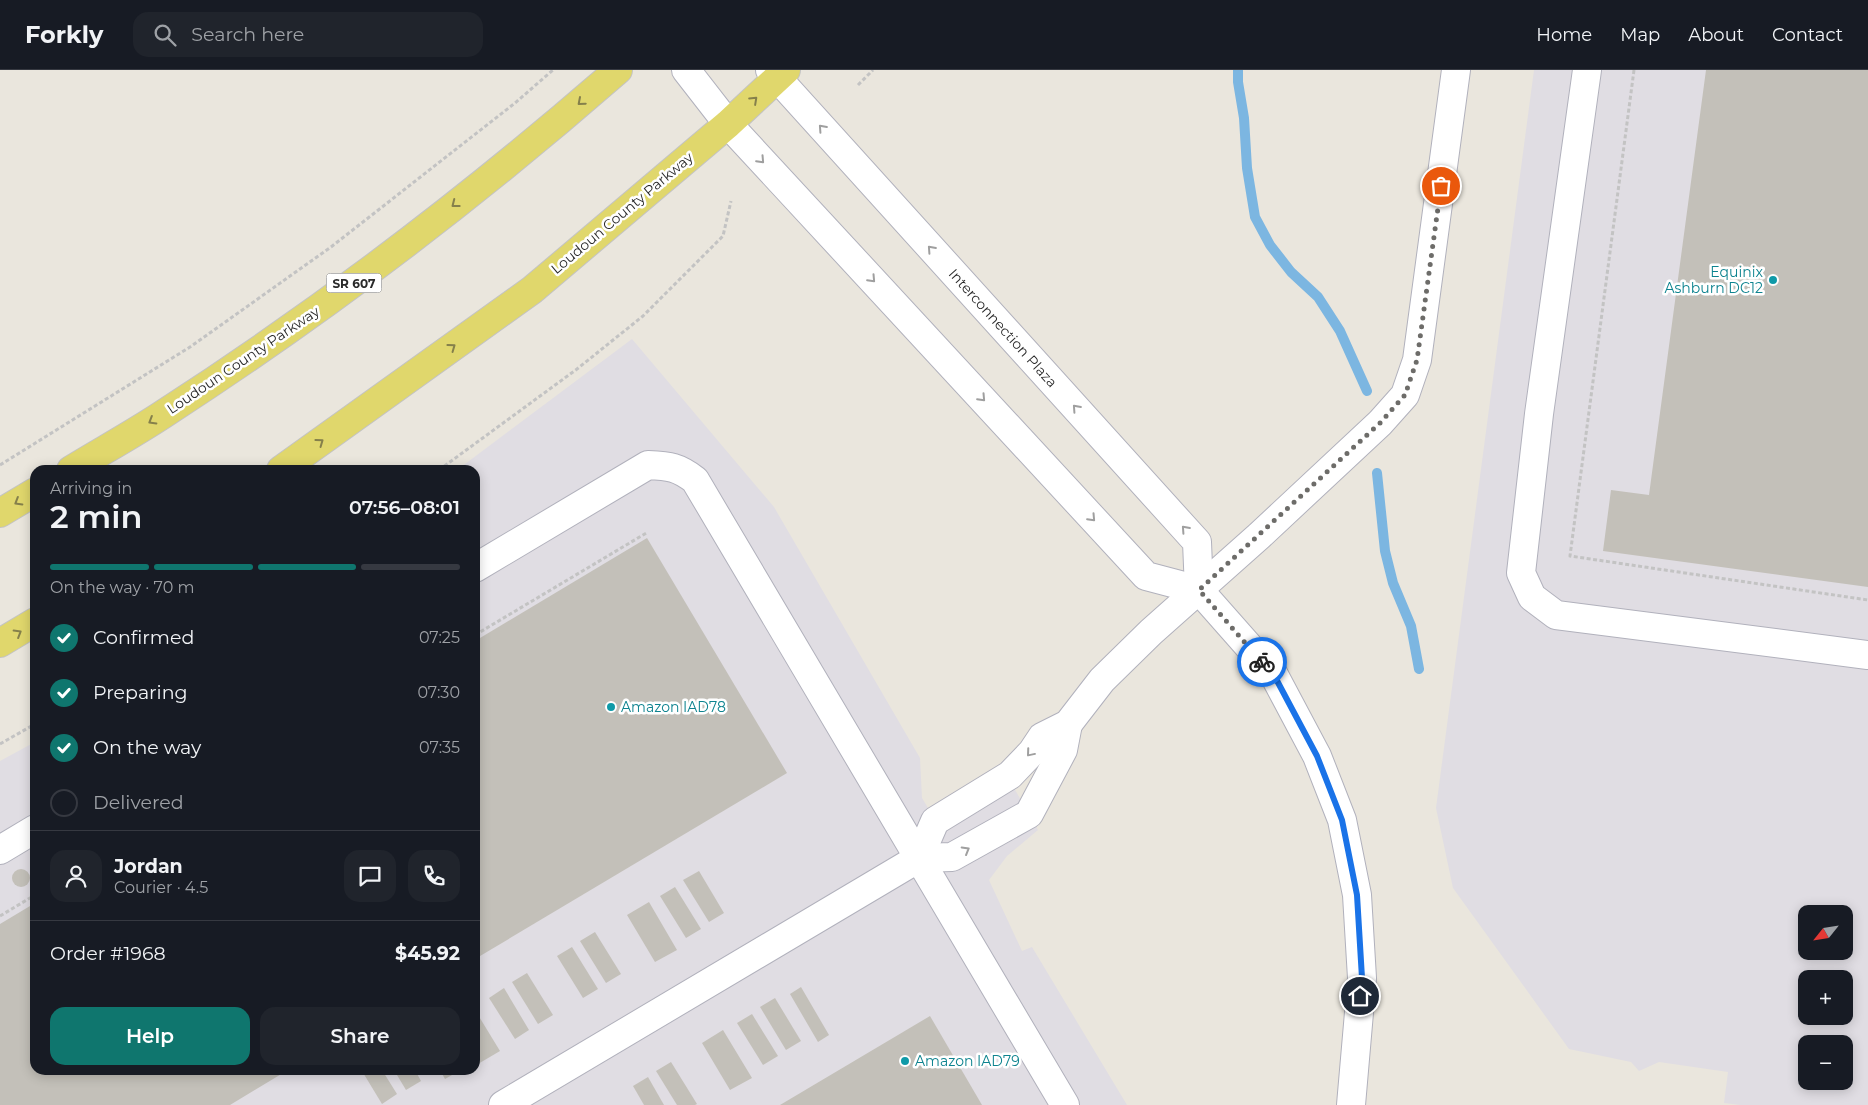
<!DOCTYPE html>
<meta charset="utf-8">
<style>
:root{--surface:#171b24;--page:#20242c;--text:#f1f3f6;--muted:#9ea1a6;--line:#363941;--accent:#0f766e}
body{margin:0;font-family:Montserrat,sans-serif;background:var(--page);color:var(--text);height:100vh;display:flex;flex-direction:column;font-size:19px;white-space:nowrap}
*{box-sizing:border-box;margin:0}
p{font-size:16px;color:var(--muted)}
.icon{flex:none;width:28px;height:28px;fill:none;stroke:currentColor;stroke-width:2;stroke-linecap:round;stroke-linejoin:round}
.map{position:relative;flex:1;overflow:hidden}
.panel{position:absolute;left:30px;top:395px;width:450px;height:610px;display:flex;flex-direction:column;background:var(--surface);border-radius:15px;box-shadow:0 2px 12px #0003}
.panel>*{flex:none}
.needle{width:32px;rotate:240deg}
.fabs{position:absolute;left:1798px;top:835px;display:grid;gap:10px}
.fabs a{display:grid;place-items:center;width:55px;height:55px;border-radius:10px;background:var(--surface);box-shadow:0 2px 12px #0003;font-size:25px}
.pin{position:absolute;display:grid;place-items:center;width:42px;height:42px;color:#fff;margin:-21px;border:2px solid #fff;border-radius:50%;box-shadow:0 1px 5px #0007}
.courier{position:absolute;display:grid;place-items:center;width:50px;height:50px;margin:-25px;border:4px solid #1a73e8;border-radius:50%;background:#fff;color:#222;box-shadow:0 1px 6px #0007}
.headline em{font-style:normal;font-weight:600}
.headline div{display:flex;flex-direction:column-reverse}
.headline{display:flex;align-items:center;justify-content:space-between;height:85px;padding:0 20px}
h1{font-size:32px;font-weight:600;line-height:38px}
.bar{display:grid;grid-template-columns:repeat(4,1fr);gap:8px 5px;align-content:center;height:60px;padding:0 20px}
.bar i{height:6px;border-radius:4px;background:var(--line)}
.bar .on{background:var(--accent)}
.bar p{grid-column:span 4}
.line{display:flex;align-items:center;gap:12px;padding:0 20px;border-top:1px solid var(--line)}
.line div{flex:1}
.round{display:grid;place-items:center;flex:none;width:52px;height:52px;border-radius:15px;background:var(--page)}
ol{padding:0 20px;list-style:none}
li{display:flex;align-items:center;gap:15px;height:55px}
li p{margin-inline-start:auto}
li .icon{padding:5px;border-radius:50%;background:var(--accent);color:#fff;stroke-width:4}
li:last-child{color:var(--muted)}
li i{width:28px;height:28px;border:2px solid var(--line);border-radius:50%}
.action{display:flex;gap:10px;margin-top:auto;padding:10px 20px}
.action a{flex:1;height:58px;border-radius:15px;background:var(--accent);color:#fff;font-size:20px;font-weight:600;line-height:58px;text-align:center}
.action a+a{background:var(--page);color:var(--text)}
header{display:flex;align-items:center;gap:30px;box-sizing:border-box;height:70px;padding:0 25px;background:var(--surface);border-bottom:1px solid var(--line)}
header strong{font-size:24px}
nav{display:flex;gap:28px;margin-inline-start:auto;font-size:18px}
.search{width:350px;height:45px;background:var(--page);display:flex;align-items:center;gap:12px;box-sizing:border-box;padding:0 18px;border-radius:15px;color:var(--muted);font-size:19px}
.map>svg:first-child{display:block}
</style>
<header>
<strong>Forkly</strong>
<div class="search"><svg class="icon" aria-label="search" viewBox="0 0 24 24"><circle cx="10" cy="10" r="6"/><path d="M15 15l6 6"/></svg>Search here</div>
<nav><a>Home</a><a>Map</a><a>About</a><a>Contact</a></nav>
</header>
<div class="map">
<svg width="1868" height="1035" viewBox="0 0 1868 1035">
<rect width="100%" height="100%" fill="#eae6dd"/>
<g fill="#e0dde3" fill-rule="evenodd">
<path d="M1534,0H1868V1035H1740L1724,1033L1728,1002L1659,992L1639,1001L1631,992L1569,979L1453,818L1436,738ZM1806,844H1844V881H1806ZM1806,909H1844V946H1806ZM1806,974H1844V1011H1806Z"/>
<polygon points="632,269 774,437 920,688 922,728 943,763 1014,718 1038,760 1007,786 989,810 1022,881 1032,877 1127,1035 0,1035 0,691 35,672 35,1000 475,1000 475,400 457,400"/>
</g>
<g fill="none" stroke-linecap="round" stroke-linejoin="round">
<g stroke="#7cb6e1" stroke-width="10">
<polyline points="1238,0 1238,12 1244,48 1247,98 1255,147 1270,175 1291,202 1318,227 1340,261 1367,321"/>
<polyline points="1377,403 1385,481 1393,513 1411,556 1419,599"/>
</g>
</g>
<g fill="#c3c0b9">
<polygon points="1706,0 1868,0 1868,517 1603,481 1611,420 1649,425"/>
<polygon points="647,468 787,703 475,889 475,571"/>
<circle cx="21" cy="808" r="9"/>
<polygon points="699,801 724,843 709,852 683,810"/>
<polygon points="675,817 701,859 686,868 660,826"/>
<polygon points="649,832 677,880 655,892 627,845"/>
<polygon points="35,833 35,1000 288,1000 230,1035 0,1035 0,854"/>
<polygon points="595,862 621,904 606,913 580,871"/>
<polygon points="572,877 598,919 583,928 557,886"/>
<polygon points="527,903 553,945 538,954 512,912"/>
<polygon points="801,917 829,965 818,972 790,924"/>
<polygon points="504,918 529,960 515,969 489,928"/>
<polygon points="775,928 801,971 786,980 760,937"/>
<polygon points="475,940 500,981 478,994 475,989"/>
<polygon points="752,944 778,986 763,995 737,953"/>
<polygon points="930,946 982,1035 780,1035"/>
<polygon points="723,960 752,1008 730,1020 702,973"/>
<polygon points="671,992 697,1034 695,1035 677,1035 656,1001"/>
<polygon points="365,1000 382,1000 397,1024 382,1034 362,1001"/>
<polygon points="394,1000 415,1000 421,1011 406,1020"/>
<polygon points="440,1000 461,1000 445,1009"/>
<polygon points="648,1007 664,1035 644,1035 633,1016"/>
</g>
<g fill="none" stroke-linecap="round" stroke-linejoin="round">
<defs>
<g id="minor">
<polyline points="686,0 728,54 1146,506 1199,520 1274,605 1317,686 1342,750 1357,825 1362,908 1351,1035"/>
<polyline points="770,0 1197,472 1199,520"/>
<polyline points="1587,0 1539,344 1521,503 1532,527 1556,545 1868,585"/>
<path d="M475,498L648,395C670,396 678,397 695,410L1065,1035"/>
<polyline points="0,780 35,759"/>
<polyline points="919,788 935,751 1010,705 1032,682 1042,667 1068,654 1102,610 1151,562 1259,466 1380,353 1405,325 1417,290 1456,0"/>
<polyline points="503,1035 919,788 952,787 1029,744 1063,680 1068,654"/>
</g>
<g id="major">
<path d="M71,400C102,381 135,363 165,343C324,240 475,125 618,0"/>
<polyline points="281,400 532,220 728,54 786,0"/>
<polyline points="0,443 35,422"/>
<polyline points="0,573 35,552"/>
</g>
</defs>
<use href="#minor" stroke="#b1b1bc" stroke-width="30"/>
<use href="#major" stroke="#c3c3c3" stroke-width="30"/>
<g stroke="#c3c3c3" stroke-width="3" stroke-dasharray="4 2.5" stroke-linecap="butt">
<polyline points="1634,0 1570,486 1868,530"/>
<polyline points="858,15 873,0"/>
<polyline points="0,395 190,277 331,177 515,33 553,0"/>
<polyline points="439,400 577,299 643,246 723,166 731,131"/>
<polyline points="475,565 648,462"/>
<polyline points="0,674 35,654"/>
<polyline points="0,846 35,825"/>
</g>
<use href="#minor" stroke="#fff" stroke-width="28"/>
<use href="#major" stroke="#e0d76c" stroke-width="28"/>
</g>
<defs><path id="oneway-chevron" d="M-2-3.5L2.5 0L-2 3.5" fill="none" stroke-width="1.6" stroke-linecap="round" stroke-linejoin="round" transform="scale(1.25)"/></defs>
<g stroke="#85804b">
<use href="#oneway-chevron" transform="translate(754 30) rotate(-43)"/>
<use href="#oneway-chevron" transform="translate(581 32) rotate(139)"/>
<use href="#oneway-chevron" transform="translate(455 134) rotate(142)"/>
<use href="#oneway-chevron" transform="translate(452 277) rotate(-36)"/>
<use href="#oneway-chevron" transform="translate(152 351) rotate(149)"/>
<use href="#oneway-chevron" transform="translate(320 372) rotate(-36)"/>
<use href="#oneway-chevron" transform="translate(18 432) rotate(149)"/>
<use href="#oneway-chevron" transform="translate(18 563) rotate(-31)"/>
</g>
<g stroke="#9f9f9f">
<use href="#oneway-chevron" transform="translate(822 58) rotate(-132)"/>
<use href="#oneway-chevron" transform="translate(761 90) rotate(47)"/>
<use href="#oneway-chevron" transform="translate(931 179) rotate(-132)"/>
<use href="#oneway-chevron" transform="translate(872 209) rotate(47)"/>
<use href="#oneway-chevron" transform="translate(982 328) rotate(47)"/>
<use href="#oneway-chevron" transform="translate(1076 338) rotate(-132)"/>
<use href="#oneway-chevron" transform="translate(1092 448) rotate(47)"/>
<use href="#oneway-chevron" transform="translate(1185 459) rotate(-132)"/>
<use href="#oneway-chevron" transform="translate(1030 683) rotate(130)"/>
<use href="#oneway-chevron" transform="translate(966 780) rotate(-30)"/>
</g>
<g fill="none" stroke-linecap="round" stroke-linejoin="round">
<polyline stroke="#6d6c69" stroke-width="5" stroke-dasharray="0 9" points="1262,592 1199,520 1380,353 1405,325 1417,290 1441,116"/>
<polyline stroke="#1a73e8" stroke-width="6" points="1262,592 1274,605 1317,686 1342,750 1357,825 1362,908 1360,926"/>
</g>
<g fill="#0f9aa8" stroke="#fff" stroke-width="2">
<circle cx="1773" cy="210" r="5"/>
<circle cx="611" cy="637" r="5"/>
<circle cx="905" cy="991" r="5"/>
</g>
<g text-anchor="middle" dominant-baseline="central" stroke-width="5" stroke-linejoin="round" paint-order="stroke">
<rect fill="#fff" stroke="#6a6a6a" stroke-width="1" x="326.5" y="203.5" width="55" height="19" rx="4"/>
<g font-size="12" font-weight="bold" fill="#2a2a2a">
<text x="354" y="213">SR 607</text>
</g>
<g font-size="14" fill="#2a2a2a" stroke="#fff">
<text transform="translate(622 143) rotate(-40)">Loudoun County Parkway</text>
<text transform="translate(1003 258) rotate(48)">Interconnection Plaza</text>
<text transform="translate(243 290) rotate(-34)">Loudoun County Parkway</text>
</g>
<g font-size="14" fill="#0d838f" stroke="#fff" text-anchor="start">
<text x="1763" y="202" text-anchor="end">Equinix<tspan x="1763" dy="16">Ashburn DC12</tspan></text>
<text x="621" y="637">Amazon IAD78</text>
<text x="915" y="991">Amazon IAD79</text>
</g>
</g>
</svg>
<div class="fabs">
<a><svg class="needle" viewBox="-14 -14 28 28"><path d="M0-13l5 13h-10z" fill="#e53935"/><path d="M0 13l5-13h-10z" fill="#9ea1a6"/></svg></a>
<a>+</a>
<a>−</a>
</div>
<div class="pin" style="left:1441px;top:116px;background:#ea580c"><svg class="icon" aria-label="bag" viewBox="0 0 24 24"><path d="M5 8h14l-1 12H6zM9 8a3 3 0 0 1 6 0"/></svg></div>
<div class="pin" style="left:1360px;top:926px;background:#1f2937"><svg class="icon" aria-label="home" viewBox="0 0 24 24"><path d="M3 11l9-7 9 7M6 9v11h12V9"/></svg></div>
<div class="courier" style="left:1262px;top:592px"><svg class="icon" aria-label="bike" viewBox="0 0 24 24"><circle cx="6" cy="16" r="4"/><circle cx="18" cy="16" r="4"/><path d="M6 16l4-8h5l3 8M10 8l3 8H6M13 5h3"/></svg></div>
<section class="panel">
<div class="headline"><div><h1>2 min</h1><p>Arriving in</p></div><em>07:56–08:01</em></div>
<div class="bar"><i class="on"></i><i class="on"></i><i class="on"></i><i></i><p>On the way · 70 m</p></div>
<ol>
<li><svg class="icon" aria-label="check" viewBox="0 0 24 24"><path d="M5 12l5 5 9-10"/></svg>Confirmed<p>07:25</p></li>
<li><svg class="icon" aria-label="check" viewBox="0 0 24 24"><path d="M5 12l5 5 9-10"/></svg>Preparing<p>07:30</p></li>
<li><svg class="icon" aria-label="check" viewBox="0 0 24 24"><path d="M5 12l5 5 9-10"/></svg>On the way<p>07:35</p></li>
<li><i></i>Delivered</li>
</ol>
<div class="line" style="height:90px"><a class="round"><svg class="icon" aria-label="person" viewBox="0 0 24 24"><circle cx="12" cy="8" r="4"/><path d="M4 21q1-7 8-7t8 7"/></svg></a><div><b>Jordan</b><p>Courier · 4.5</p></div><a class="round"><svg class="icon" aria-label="chat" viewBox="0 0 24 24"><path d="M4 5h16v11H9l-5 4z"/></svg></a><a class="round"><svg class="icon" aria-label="phone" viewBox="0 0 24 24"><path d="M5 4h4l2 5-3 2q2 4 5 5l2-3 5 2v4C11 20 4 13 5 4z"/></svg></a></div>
<div class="line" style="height:65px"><div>Order #1968</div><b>$45.92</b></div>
<div class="action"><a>Help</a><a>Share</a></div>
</section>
</div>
